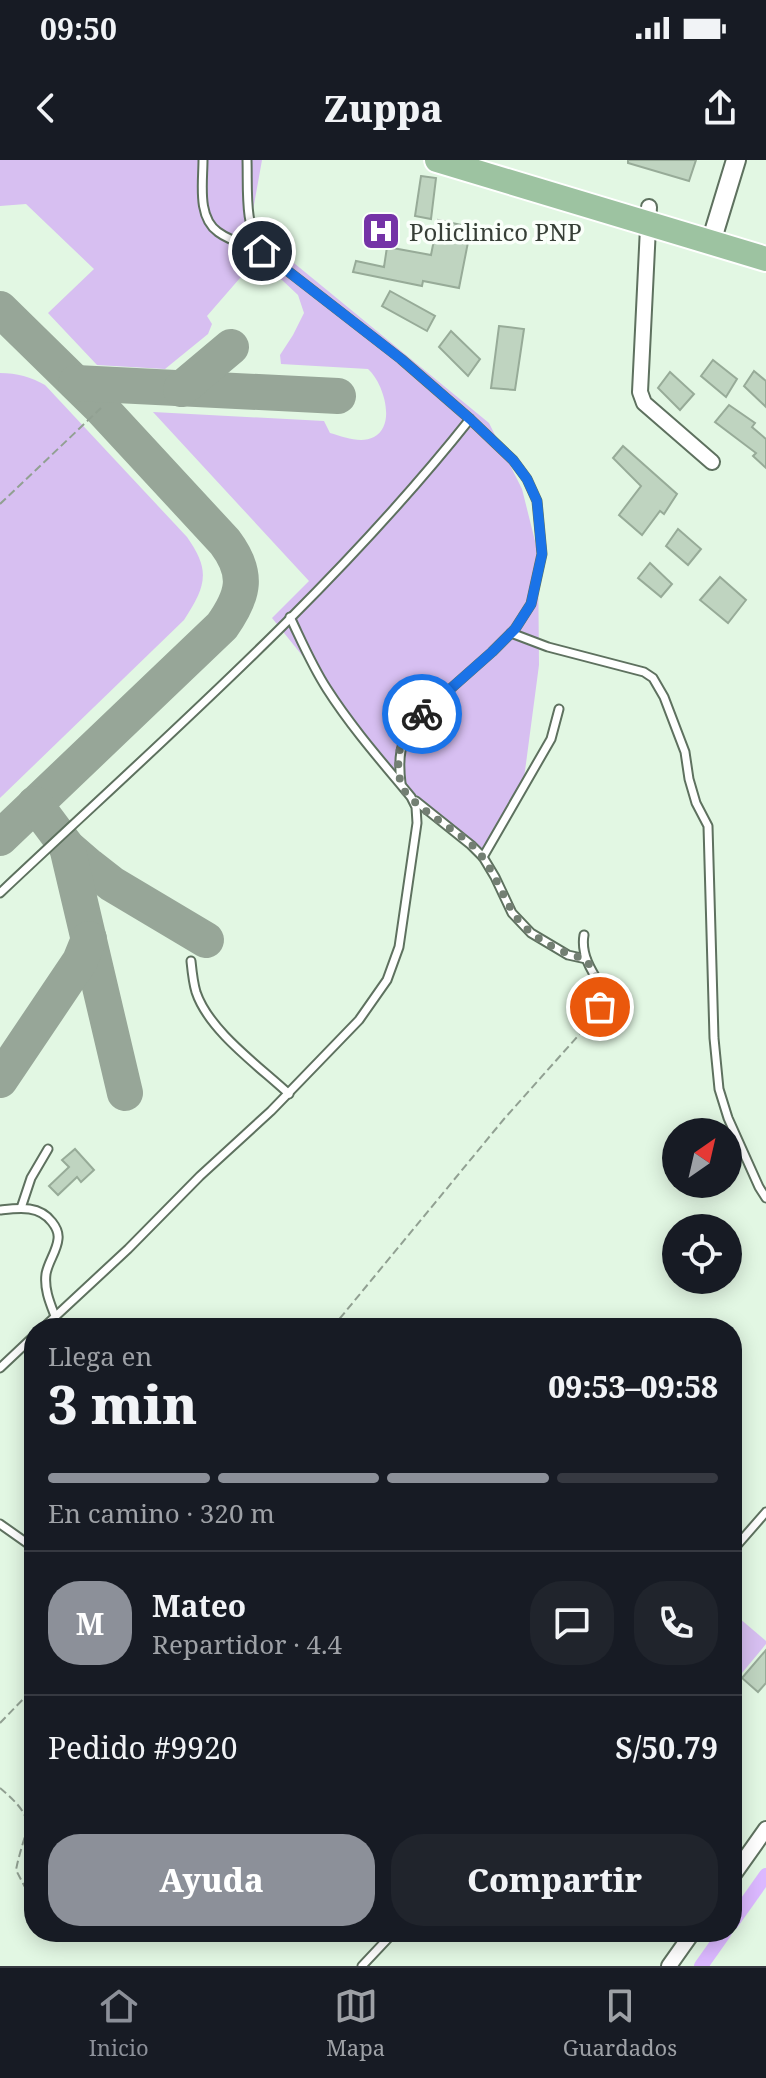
<!DOCTYPE html>
<html lang="es">
<meta charset="utf-8">
<style>
:root{--surface:#171b24;--page:#20242c;--text:#f1f3f6;--muted:#9ea1a6;--line:#363941;--accent:#8c9099}
body{margin:0;font-family:"Noto Serif",serif;background:var(--page);color:var(--text);height:100vh;display:flex;flex-direction:column;font-size:30px;white-space:nowrap}
*{box-sizing:border-box;margin:0}
p{font-size:26px;color:var(--muted)}
.icon{flex:none;width:44px;height:44px;fill:none;stroke:currentColor;stroke-width:2;stroke-linecap:round;stroke-linejoin:round}
.map{position:relative;flex:1;overflow:hidden}
.panel{position:absolute;left:24px;top:1158px;width:718px;height:624px;display:flex;flex-direction:column;background:var(--surface);border-radius:32px;box-shadow:0 4px 20px #0003}
.panel>*{flex:none}
.needle{width:52px;rotate:34deg}
.tools{position:absolute;left:662px;top:958px;display:grid;gap:16px}
.tools a{display:grid;place-items:center;width:80px;height:80px;border-radius:50%;background:var(--surface);box-shadow:0 4px 20px #0003;font-size:40px}
.pin{position:absolute;display:grid;place-items:center;width:68px;height:68px;color:#fff;margin:-34px;border:4px solid #fff;border-radius:50%;box-shadow:0 2px 8px #0007}
.courier{position:absolute;display:grid;place-items:center;width:80px;height:80px;margin:-40px;border:6px solid #1a73e8;border-radius:50%;background:#fff;color:#222;box-shadow:0 2px 10px #0007}
.overview em{font-style:normal;font-weight:800}
.overview div{display:flex;flex-direction:column-reverse}
.overview{display:flex;align-items:center;justify-content:space-between;height:136px;padding:0 24px}
h1{font-size:52px;font-weight:800;line-height:60px}
.bar{display:grid;grid-template-columns:repeat(4,1fr);gap:12px 8px;align-content:center;height:96px;padding:0 24px}
.bar i{height:10px;border-radius:6px;background:var(--line)}
.bar .active{background:var(--accent)}
.bar p{grid-column:span 4}
.line{display:flex;align-items:center;gap:20px;padding:0 24px;border-top:2px solid var(--line)}
.line div{flex:1}
.round{display:grid;place-items:center;flex:none;width:84px;height:84px;border-radius:32px;background:var(--page)}
.action{display:flex;gap:16px;margin-top:auto;padding:16px 24px}
.action a{flex:1;height:92px;border-radius:32px;background:var(--accent);color:#fff;font-size:32px;font-weight:800;line-height:92px;text-align:center}
.action a+a{background:var(--page);color:var(--text)}
.status{display:flex;justify-content:space-between;align-items:center;height:56px;padding:0 40px;background:var(--surface);direction:ltr}
.status svg{height:22px;fill:currentColor}
header{display:flex;justify-content:space-between;align-items:center;height:104px;padding:0 24px;background:var(--surface);font-size:36px;font-weight:800}
.tabs{display:flex;justify-content:space-around;align-items:center;height:112px;border-top:2px solid var(--line);background:var(--surface);font-size:22px;color:var(--muted)}
.tabs a{display:grid;justify-items:center;gap:4px}
.tabs .active{color:var(--accent)}
.map>svg:first-child{display:block}
</style>
<div class="status"><b>09:50</b><svg viewBox="0 0 49 12"><path d="M0 12V9h3v3zM5 12V6h3v6zM10 12V3h3v9zM15 12V0h3v12zM26 1h20v11H26zM47 4h2v5h-2z"/></svg></div>
<header><svg class="icon" aria-label="back" viewBox="0 0 24 24"><path d="M15 5l-7 7 7 7"/></svg>Zuppa<svg class="icon" aria-label="share" viewBox="0 0 24 24"><path d="M12 15V3M7 8l5-5 5 5M5 13v7h14v-7"/></svg></header>
<div class="map">
<svg width="766" height="1806" viewBox="0 0 766 1806">
<rect width="100%" height="100%" fill="#e2f7e3"/>
<g fill="#d7bff1">
<path d="M0,0H262L250,67L489,263L522,329L538,393L539,505L523,626L486,692L416,637L272,458L309,421L153,252L324,261L330,273C344,277 361,284 374,277C397,265 383,222 368,209L281,204L280,195L293,175L304,153L298,135L282,120L260,113L240,118L207,156L212,164L208,174L165,209L97,205L48,153L94,109L26,44L0,46Z"/>
<path d="M0,213C17,213 31,217 45,225L187,377C211,411 206,426 184,460L0,638Z"/>
<polygon points="732,1452 766,1481 766,1484 732,1525"/>
</g>
<g fill="none" stroke-linecap="round" stroke-linejoin="round">
<g stroke="#dbb8ff" stroke-width="14">
<polyline points="732,1763 766,1715"/>
<polyline points="701,1806 725,1772"/>
</g>
<g stroke="#97a698" stroke-width="36">
<path d="M0,149L101,248L225,382C249,414 244,435 222,466L0,678"/>
<polyline points="76,223 338,236"/>
<polyline points="181,229 231,187"/>
<polyline points="35,644 67,687 89,706 112,724 206,780"/>
<polyline points="67,687 125,933"/>
<polyline points="0,920 80,801 89,779"/>
</g>
</g>
<g fill="#bfd4c0" stroke="#97ab98" stroke-width="2">
<polygon points="628,0 696,0 689,21 628,3"/>
<polygon points="421,16 436,18 431,59 415,56"/>
<polygon points="438,60 471,67 459,128 423,121 422,126 353,112 356,101 384,107 387,87 431,95"/>
<polygon points="390,131 435,156 427,171 382,146"/>
<polygon points="499,166 524,169 515,230 491,228"/>
<polygon points="451,171 480,199 468,216 439,187"/>
<polygon points="713,200 737,219 726,237 701,216"/>
<polygon points="754,211 766,221 766,247 744,226"/>
<polygon points="670,212 694,234 680,250 658,228"/>
<polygon points="729,245 755,263 752,267 766,279 766,308 753,296 756,293 715,262"/>
<polygon points="623,286 677,334 664,354 660,351 642,375 619,355 641,326 613,298"/>
<polygon points="678,369 701,389 688,405 666,386"/>
<polygon points="650,403 672,424 661,437 638,418"/>
<polygon points="720,417 746,440 728,463 700,440"/>
<polygon points="75,989 94,1010 81,1022 77,1017 58,1035 49,1026 69,1007 62,1000"/>
<polygon points="766,1490 766,1523 758,1532 742,1518"/>
</g>
<g fill="none" stroke-linecap="round" stroke-linejoin="round">
<defs>
<g id="service">
<path d="M203,0C203,23 197,57 218,72C230,81 246,85 259,90"/>
<path d="M247,0C248,30 244,66 262,91L401,199L470,259L513,300L527,319L537,341L542,394L531,444L515,469L492,492L413,562C400,582 398,599 401,623"/>
<polyline points="511,473 548,487 644,512 653,518 664,537 685,592 689,619 696,643 708,666 714,878 719,929 728,958 759,1027 766,1038"/>
<polyline points="416,641 471,685 483,697 495,717 512,753 531,773 568,795 586,799"/>
<polyline points="483,697 551,579 559,549"/>
<path d="M0,733C161,581 332,433 470,259"/>
<path d="M584,775C580,797 595,816 606,834L600,847L591,861"/>
<path d="M191,801C192,811 193,822 196,832C209,871 259,906 289,934"/>
<polyline points="21,1048 31,1018 48,989"/>
<path d="M0,1050C19,1048 39,1045 52,1062C56,1067 59,1072 58,1079C57,1091 48,1102 46,1114C44,1129 50,1143 55,1156"/>
<path d="M43,1168L128,1089L200,1016L271,951L359,860L387,820L399,787L417,663L416,647L411,637C382,602 352,568 327,529C312,506 302,482 290,457"/>
<polyline points="0,1208 34,1176"/>
<polyline points="0,1364 34,1388"/>
<polyline points="732,1391 766,1352"/>
<polyline points="362,1806 394,1772"/>
</g>
<g id="minor">
<polyline points="649,47 640,232 644,243 712,302"/>
<polyline points="732,1717 766,1669"/>
<polyline points="669,1806 693,1772"/>
</g>
<polyline id="tertiary" points="711,82 736,0"/>
<polyline id="primary" points="437,0 766,99"/>
</defs>
<use href="#service" stroke="#5e715f" stroke-width="11"/>
<use href="#minor" stroke="#5e715f" stroke-width="18"/>
<use href="#tertiary" stroke="#5e715f" stroke-width="22"/>
<use href="#primary" stroke="#fff" stroke-width="28"/>
<g stroke="#91a092" stroke-width="2" stroke-dasharray="8 4" stroke-linecap="butt">
<polyline points="0,344 101,248"/>
<polyline points="338,1162 345,1168"/>
<polyline points="332,1168 504,959 585,868"/>
<polyline points="0,1563 34,1528"/>
<path d="M0,1628C41,1663 25,1664 16,1710L26,1729L34,1739"/>
</g>
<use href="#service" stroke="#fff" stroke-width="7"/>
<use href="#minor" stroke="#fff" stroke-width="14"/>
<use href="#tertiary" stroke="#fff" stroke-width="18"/>
<use href="#primary" stroke="#9dc3a1" stroke-width="24"/>
</g>
<g fill="none" stroke-linecap="round" stroke-linejoin="round">
<path stroke="#737f73" stroke-width="8" stroke-dasharray="0 14.4" d="M422,554C403,570 396,590 399,615C400,618 400,623 402,627C413,647 455,669 473,686C491,704 499,728 511,749C525,775 559,793 586,799L606,834L600,847"/>
<polyline stroke="#1a73e8" stroke-width="10" points="262,91 401,199 470,259 513,300 527,319 537,341 542,394 531,444 515,469 492,492 422,554"/>
</g>
<defs>
<symbol id="hospital-square" viewBox="-11 -11 22 22"><rect x="-9" y="-9" width="18" height="18" rx="4" fill="#7533a7" stroke="#fafffa"/><path d="M-5-5h3v3.5h4V-5h3V5h-3V1.5h-4V5h-3Z" fill="#fff"/></symbol>
</defs>
<g fill-rule="evenodd">
<use href="#hospital-square" x="359" y="49" width="44" height="44"/>
</g>
<g text-anchor="middle" dominant-baseline="central" stroke-width="7" stroke-linejoin="round" paint-order="stroke">
<g font-size="24" fill="#373f37" stroke="#fafffa" text-anchor="start">
<text x="409" y="71">Policlinico PNP</text>
</g>
</g>
</svg>
<div class="tools">
<a><svg class="needle" viewBox="-14 -14 28 28"><path d="M0-13l5 13h-10z" fill="#e53935"/><path d="M0 13l5-13h-10z" fill="#9ea1a6"/></svg></a>
<a><svg class="icon" aria-label="locate" viewBox="0 0 24 24"><circle cx="12" cy="12" r="6"/><path d="M12 2v4M12 18v4M2 12h4M18 12h4"/></svg></a>
</div>
<div class="pin" style="left:600px;top:847px;background:#ea580c"><svg class="icon" aria-label="bag" viewBox="0 0 24 24"><path d="M5 8h14l-1 12H6zM9 8a3 3 0 0 1 6 0"/></svg></div>
<div class="pin" style="left:262px;top:91px;background:#1f2937"><svg class="icon" aria-label="home" viewBox="0 0 24 24"><path d="M3 11l9-7 9 7M6 9v11h12V9"/></svg></div>
<div class="courier" style="left:422px;top:554px"><svg class="icon" aria-label="bike" viewBox="0 0 24 24"><circle cx="6" cy="16" r="4"/><circle cx="18" cy="16" r="4"/><path d="M6 16l4-8h5l3 8M10 8l3 8H6M13 5h3"/></svg></div>
<section class="panel">
<div class="overview"><div><h1>3 min</h1><p>Llega en</p></div><em>09:53–09:58</em></div>
<div class="bar"><i class="active"></i><i class="active"></i><i class="active"></i><i></i><p>En camino · 320 m</p></div>
<div class="line" style="height:144px"><b class="round" style="background:var(--accent);color:#fff">M</b><div><b>Mateo</b><p>Repartidor · 4.4</p></div><a class="round"><svg class="icon" aria-label="chat" viewBox="0 0 24 24"><path d="M4 5h16v11H9l-5 4z"/></svg></a><a class="round"><svg class="icon" aria-label="phone" viewBox="0 0 24 24"><path d="M5 4h4l2 5-3 2q2 4 5 5l2-3 5 2v4C11 20 4 13 5 4z"/></svg></a></div>
<div class="line" style="height:104px"><div>Pedido #9920</div><b>S/50.79</b></div>
<div class="action"><a>Ayuda</a><a>Compartir</a></div>
</section>
</div>
<nav class="tabs">
<a class="active"><svg class="icon" aria-label="home" viewBox="0 0 24 24"><path d="M3 11l9-7 9 7M6 9v11h12V9"/></svg>Inicio</a>
<a><svg class="icon" aria-label="map" viewBox="0 0 24 24"><path d="M3 6l6-2 6 2 6-2v14l-6 2-6-2-6 2zM9 4v14M15 6v14"/></svg>Mapa</a>
<a><svg class="icon" aria-label="saved" viewBox="0 0 24 24"><path d="M7 4h10v16l-5-4-5 4z"/></svg>Guardados</a>
</nav>
